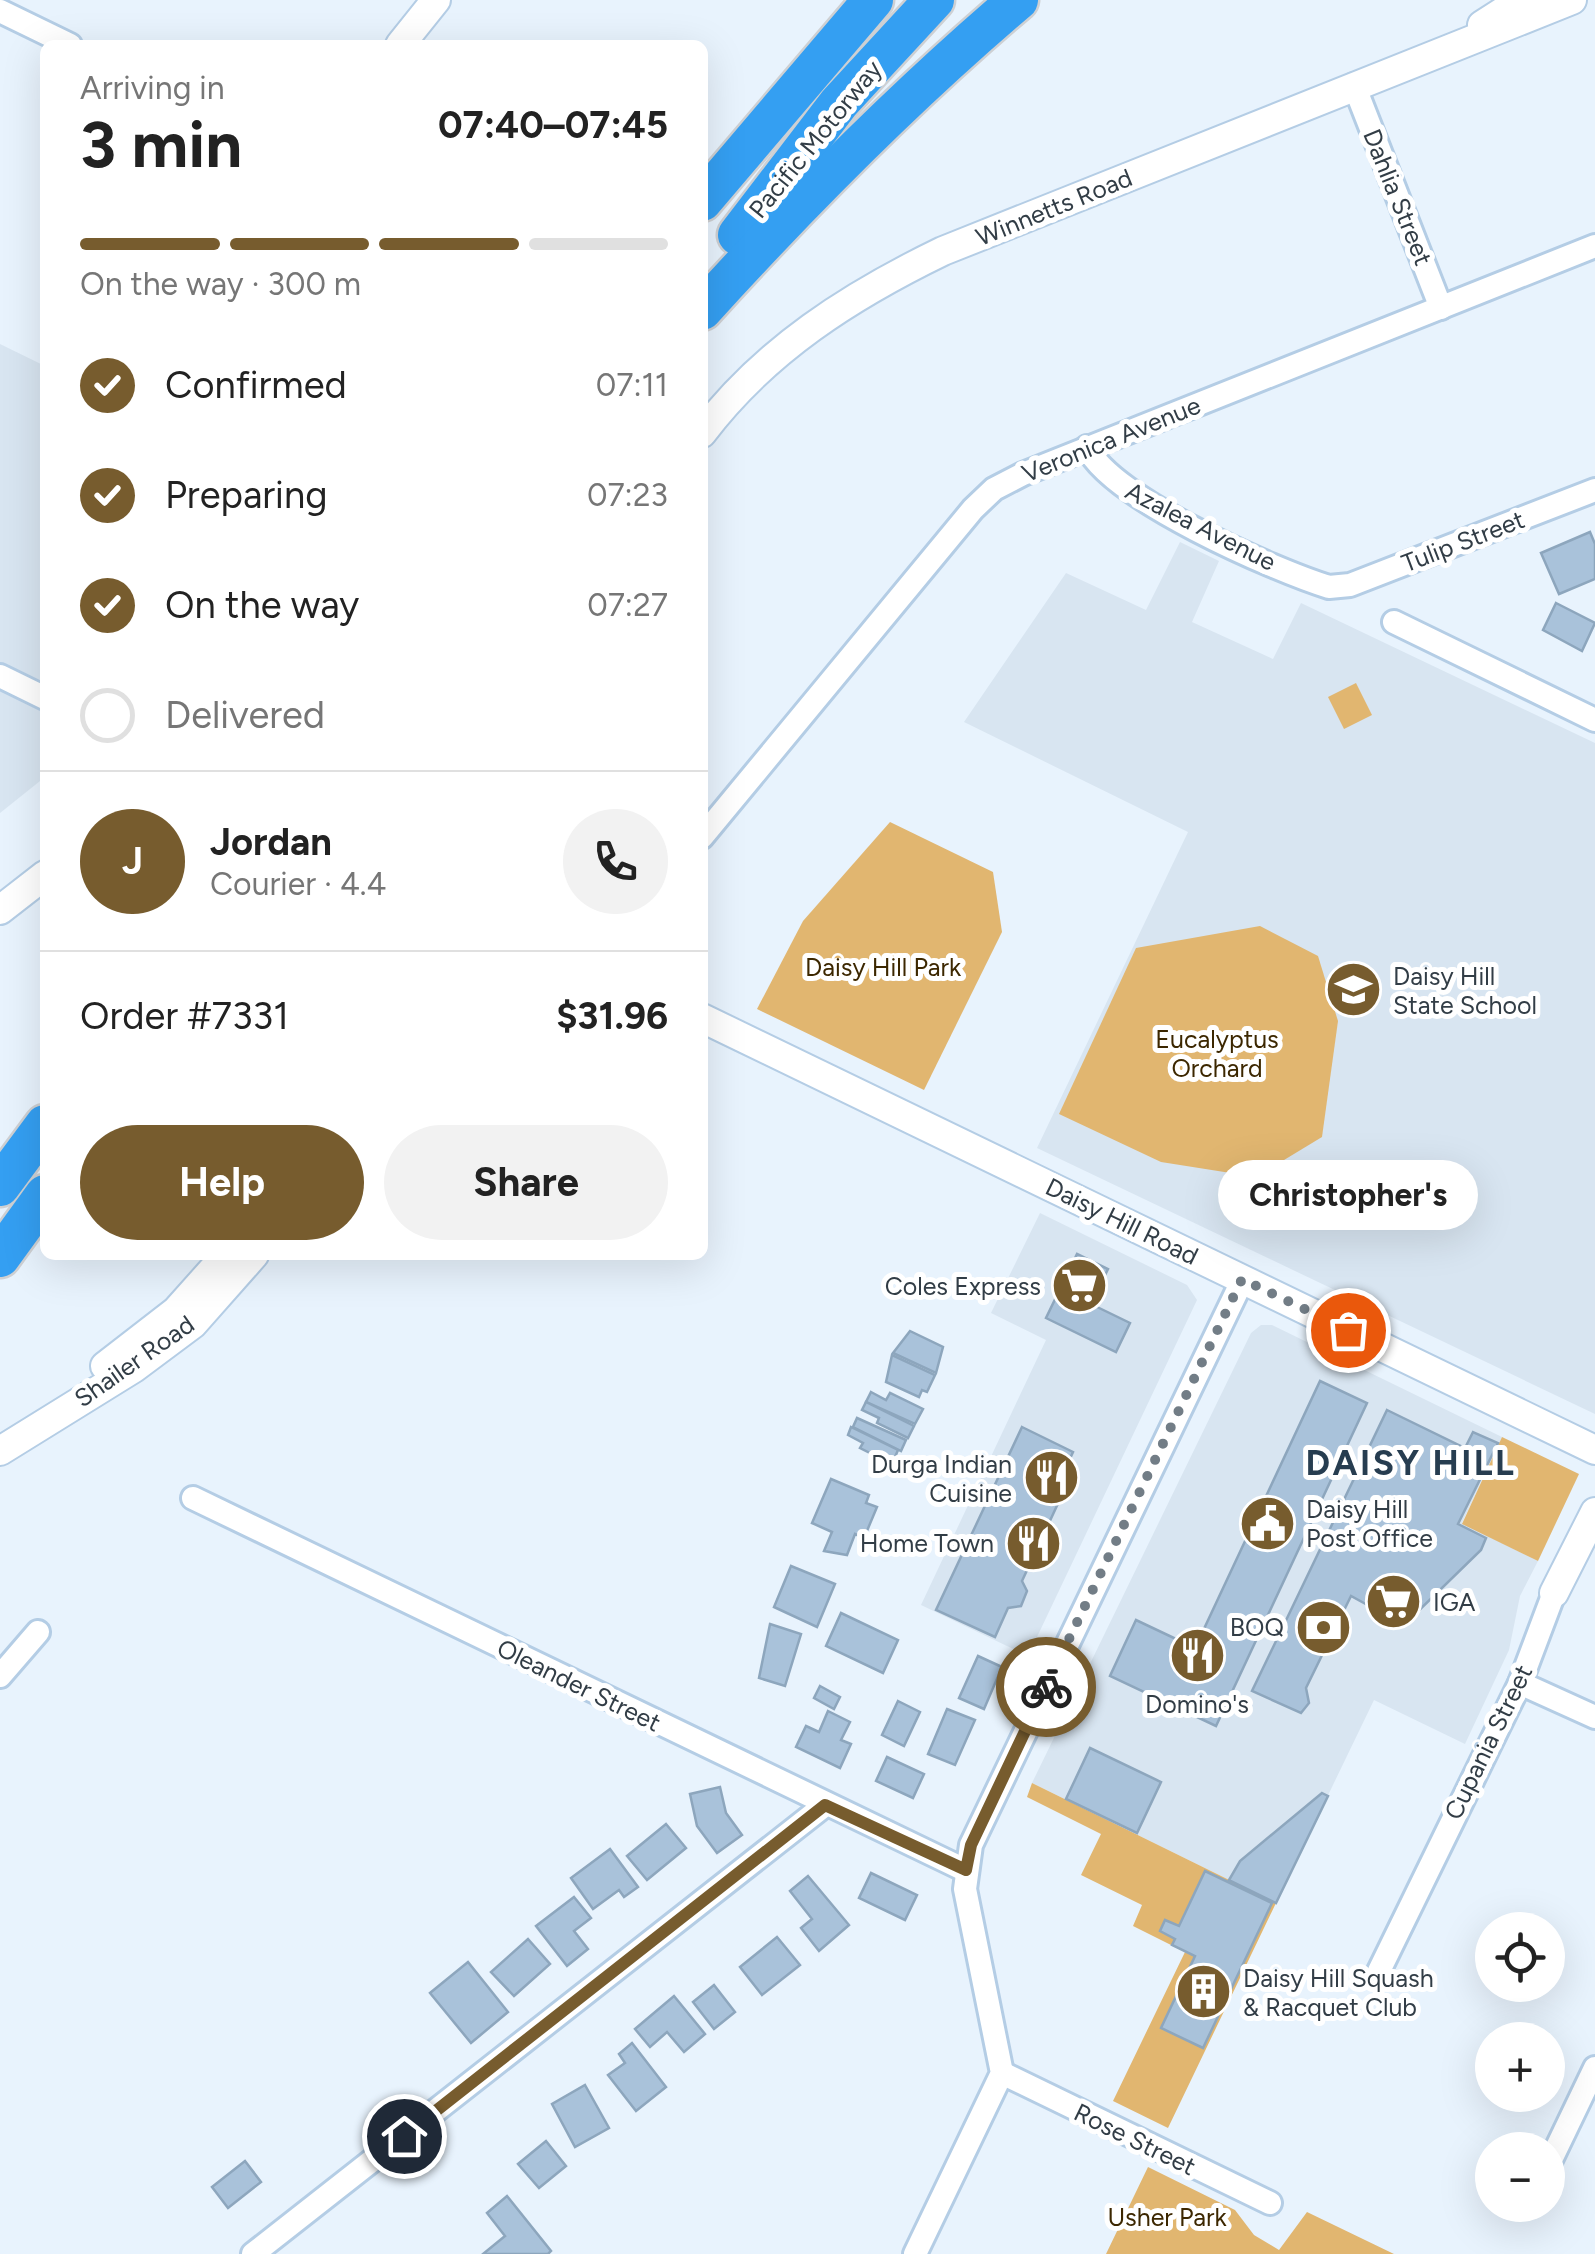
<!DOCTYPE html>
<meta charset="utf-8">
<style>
:root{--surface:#fff;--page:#f2f2f2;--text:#222;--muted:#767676;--line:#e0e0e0;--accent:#775c2e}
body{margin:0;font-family:Figtree,sans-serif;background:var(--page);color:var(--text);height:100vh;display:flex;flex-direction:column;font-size:38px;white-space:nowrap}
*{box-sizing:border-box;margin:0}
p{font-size:32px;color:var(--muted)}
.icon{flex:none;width:55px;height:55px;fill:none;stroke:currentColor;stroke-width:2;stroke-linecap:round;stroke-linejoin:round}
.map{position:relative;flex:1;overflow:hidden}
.details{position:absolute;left:40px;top:40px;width:668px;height:1220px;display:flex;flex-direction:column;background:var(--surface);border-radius:15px;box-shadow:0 10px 40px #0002}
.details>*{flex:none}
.fabs{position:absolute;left:1475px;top:1912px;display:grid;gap:20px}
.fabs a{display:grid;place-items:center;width:90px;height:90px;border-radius:50%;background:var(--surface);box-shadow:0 10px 40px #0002;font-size:50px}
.pin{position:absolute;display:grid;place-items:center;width:85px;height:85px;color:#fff;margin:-42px;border:5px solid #fff;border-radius:50%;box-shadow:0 2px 10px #0007}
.courier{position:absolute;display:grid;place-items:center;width:100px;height:100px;margin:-50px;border:8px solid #775c2e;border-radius:50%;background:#fff;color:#222;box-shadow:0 2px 12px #0007}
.bubble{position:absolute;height:70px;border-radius:35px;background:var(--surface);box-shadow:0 10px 40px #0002;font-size:32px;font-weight:700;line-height:70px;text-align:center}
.head em{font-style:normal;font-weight:700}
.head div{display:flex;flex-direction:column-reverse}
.head{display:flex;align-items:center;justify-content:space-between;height:170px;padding:0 40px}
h1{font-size:65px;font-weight:700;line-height:75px}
.bar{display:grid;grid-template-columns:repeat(4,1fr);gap:15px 10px;align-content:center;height:120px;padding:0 40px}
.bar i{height:12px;border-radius:8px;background:var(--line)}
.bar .active{background:var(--accent)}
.bar p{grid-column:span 4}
.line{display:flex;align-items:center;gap:25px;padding:0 40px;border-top:2px solid var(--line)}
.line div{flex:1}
.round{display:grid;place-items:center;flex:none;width:105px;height:105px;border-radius:52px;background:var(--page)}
ol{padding:0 40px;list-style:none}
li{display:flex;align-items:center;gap:30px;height:110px}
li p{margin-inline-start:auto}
li .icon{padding:10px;border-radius:50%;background:var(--accent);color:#fff;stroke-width:4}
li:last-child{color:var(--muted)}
li i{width:55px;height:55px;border:5px solid var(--line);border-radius:50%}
.cta{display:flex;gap:20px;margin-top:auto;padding:20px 40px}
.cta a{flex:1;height:115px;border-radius:60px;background:var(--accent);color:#fff;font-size:40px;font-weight:700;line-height:115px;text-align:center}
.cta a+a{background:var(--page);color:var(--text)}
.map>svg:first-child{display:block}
</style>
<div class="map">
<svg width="1595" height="2254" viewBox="0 0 1595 2254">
<rect width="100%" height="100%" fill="#e8f3fd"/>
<g fill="#d8e5f1">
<polygon points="0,344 45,366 45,777 0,813"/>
<polygon points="1180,542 1219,561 1192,622 1273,659 1301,603 1595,743 1595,1414 1037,1148 1188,832 964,722 1066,573 1146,610"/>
<polygon points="1040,1213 1187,1285 1197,1300 1028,1656 921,1605 1046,1340 991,1313"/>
<polygon points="1261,1325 1272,1325 1502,1437 1462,1523 1538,1561 1520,1596 1509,1650 1465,1744 1374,1700 1276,1903 1032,1783 1251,1333"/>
</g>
<g fill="#e1b670">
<polygon points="1356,683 1372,715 1344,729 1328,697"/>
<polygon points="890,822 993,872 1002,932 924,1090 757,1009 803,921"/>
<polygon points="1260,926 1318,956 1338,1021 1322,1137 1256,1177 1161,1162 1059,1114 1136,948"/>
<polygon points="1502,1437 1579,1474 1538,1561 1462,1524"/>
<polygon points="1032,1783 1276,1903 1168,2128 1113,2101 1185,1952 1133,1926 1142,1905 1081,1875 1101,1834 1027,1797"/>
<polygon points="1148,2167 1235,2210 1254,2235 1279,2250 1307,2212 1394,2254 1106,2254"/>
</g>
<g fill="#a9c2da" stroke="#8da6bd" stroke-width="2.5">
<polygon points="1590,532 1595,544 1595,579 1559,594 1541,553"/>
<polygon points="1556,603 1595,623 1582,651 1543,630"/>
<polygon points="1077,1254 1108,1269 1091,1304 1130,1323 1116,1352 1046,1318"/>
<polygon points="910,1331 943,1347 936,1373 893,1353"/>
<polygon points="892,1355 935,1375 927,1392 922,1390 919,1397 886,1382"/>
<polygon points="1320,1381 1367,1403 1216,1726 1110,1676 1136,1620 1195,1648"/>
<polygon points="871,1392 886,1400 890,1393 923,1409 915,1424 866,1402"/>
<polygon points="866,1402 914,1426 908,1438 877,1423 879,1418 862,1410"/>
<polygon points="1387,1410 1465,1448 1473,1432 1498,1443 1458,1524 1486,1538 1481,1550 1404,1625 1351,1596 1306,1688 1309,1703 1301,1713 1252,1691"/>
<polygon points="857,1418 906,1440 901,1451 853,1427"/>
<polygon points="851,1427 898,1450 892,1464 860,1448 863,1443 848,1435"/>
<polygon points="1022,1427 1073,1452 1054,1493 1061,1497 1022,1581 1027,1591 1021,1606 1008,1608 995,1637 936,1610"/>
<polygon points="831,1479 869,1495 866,1503 877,1507 864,1538 855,1534 847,1555 824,1551 832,1532 812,1523"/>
<polygon points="791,1566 835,1584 817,1627 774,1607"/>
<polygon points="841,1613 898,1640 883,1673 826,1646"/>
<polygon points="770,1624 801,1634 785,1686 759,1678"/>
<polygon points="978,1656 1002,1667 984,1709 959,1698"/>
<polygon points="820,1686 840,1697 834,1709 814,1698"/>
<polygon points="898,1701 920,1712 904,1746 882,1735"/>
<polygon points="947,1709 975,1720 955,1765 928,1754"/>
<polygon points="828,1711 850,1722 841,1740 851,1744 840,1768 796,1747 806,1726 819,1732"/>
<polygon points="1090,1748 1161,1782 1137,1833 1066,1799"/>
<polygon points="887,1757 924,1774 913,1798 876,1781"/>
<polygon points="720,1787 726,1813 742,1835 717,1853 697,1826 690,1794"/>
<polygon points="1322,1793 1328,1796 1276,1903 1229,1880 1240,1861"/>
<polygon points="666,1824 686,1848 647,1880 627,1856"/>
<polygon points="610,1849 638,1887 624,1897 619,1890 593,1909 571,1878"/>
<polygon points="1205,1871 1272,1903 1203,2048 1161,2028 1195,1956 1172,1945 1175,1939 1160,1931 1165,1920 1179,1926"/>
<polygon points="871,1873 917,1895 905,1920 859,1898"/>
<polygon points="808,1876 849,1925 819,1951 801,1928 812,1919 790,1891"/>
<polygon points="574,1897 591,1918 574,1931 588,1949 567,1966 536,1926"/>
<polygon points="777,1937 800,1965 762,1995 740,1967"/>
<polygon points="528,1939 550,1964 514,1996 491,1972"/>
<polygon points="468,1962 508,2012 471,2043 430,1993"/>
<polygon points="714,1985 735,2012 714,2029 693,2002"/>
<polygon points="674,1996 705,2034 684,2052 667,2032 650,2047 635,2029"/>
<polygon points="632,2043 666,2087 636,2111 608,2075 625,2063 619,2054"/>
<polygon points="585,2085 609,2128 575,2147 552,2104"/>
<polygon points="546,2141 566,2166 539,2188 518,2164"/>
<polygon points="245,2161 261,2182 228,2208 212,2187"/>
<polygon points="507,2196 551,2251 548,2254 483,2254 505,2236 487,2213"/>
</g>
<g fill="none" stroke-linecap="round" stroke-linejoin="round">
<defs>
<g id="minor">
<polyline points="0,11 70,45"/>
<polyline points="1354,85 1441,308"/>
<path d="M1087,447C1110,498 1274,570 1329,587L1350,585L1595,490"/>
<polyline points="1394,622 1595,720"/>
<polyline points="0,676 45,698"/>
<polyline points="702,837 973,509 994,489 1023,474 1595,246"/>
<polyline points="193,1498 965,1870"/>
<polyline points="0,1676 38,1632"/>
<polyline points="1520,1683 1595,1717"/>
<polyline points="1379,1971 1520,1683 1554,1593"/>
<polyline points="1002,2073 1270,2203"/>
<polyline points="1548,2166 1595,2068"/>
<polyline points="253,2254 825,1805"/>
<polyline points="915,2254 1002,2073 965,1889 971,1845 1243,1279"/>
</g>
<g id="tertiary">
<polyline points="1482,25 1521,0"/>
<polyline points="400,45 436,0"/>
<path d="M702,433C765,350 850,296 943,251L1572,0"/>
<polyline points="0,910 45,875"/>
<polyline points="702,1018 1595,1450"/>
<polyline points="105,1366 176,1311 226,1255"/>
<polyline points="0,1451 134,1368 193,1324 254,1255"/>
<polyline points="1554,1593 1595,1512"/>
</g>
<g id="motorway">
<polyline points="702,201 873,0"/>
<polyline points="738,235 839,103 934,0"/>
<path d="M702,310C802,200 905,96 1018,0"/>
<polyline points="0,1186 45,1125"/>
<polyline points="0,1257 45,1195"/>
</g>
</defs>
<use href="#minor" stroke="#b4cde5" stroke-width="28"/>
<use href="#tertiary" stroke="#b4cde5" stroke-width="32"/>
<use href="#motorway" stroke="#ced0d3" stroke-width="45"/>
<use href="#minor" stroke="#fff" stroke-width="22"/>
<use href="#tertiary" stroke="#fff" stroke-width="28"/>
<use href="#motorway" stroke="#349ff2" stroke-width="40"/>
</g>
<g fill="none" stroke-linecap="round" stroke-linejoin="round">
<polyline stroke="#727d86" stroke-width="10" stroke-dasharray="0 18" points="1046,1687 1242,1279 1348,1330"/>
<polyline stroke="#775c2e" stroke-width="12" points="404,2136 825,1805 966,1870 971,1845 1046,1687"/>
</g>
<defs>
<symbol id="school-disc" viewBox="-11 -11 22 22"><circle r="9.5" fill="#775c2e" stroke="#fff"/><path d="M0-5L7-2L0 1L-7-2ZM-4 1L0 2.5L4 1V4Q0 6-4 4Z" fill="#fff"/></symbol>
<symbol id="supermarket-disc" viewBox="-11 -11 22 22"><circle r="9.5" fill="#775c2e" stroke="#fff"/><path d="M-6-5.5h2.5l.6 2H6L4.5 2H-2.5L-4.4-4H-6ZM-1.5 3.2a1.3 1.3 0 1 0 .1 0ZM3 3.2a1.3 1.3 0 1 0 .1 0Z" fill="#fff"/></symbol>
<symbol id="restaurant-disc" viewBox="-11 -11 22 22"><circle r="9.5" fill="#775c2e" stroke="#fff"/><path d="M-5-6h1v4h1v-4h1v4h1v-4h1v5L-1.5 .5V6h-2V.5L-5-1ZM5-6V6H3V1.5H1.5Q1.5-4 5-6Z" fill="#fff"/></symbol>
<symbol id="civic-disc" viewBox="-11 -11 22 22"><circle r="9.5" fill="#775c2e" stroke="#fff"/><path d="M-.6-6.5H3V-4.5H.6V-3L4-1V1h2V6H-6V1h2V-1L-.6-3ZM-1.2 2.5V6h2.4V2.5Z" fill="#fff"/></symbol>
<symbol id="bank-disc" viewBox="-11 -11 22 22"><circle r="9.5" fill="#775c2e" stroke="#fff"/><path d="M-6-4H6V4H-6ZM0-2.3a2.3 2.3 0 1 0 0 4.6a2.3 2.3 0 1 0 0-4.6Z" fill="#fff"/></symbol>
<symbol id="building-disc" viewBox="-11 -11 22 22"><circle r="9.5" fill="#775c2e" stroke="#fff"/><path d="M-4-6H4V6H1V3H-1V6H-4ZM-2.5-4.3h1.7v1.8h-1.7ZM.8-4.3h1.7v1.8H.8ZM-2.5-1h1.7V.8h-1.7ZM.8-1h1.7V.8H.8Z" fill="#fff"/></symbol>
</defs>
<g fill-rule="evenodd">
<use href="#school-disc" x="1322" y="958" width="63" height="63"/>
<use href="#supermarket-disc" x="1048" y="1254" width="63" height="63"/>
<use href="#restaurant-disc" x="1020" y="1446" width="63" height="63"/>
<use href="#civic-disc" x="1236" y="1492" width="63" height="63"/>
<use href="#restaurant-disc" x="1002" y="1512" width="63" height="63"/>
<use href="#supermarket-disc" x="1362" y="1570" width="63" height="63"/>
<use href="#bank-disc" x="1292" y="1596" width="63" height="63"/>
<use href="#restaurant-disc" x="1166" y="1624" width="63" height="63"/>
<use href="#building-disc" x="1172" y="1960" width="63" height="63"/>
</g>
<g text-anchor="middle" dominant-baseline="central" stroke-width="10" stroke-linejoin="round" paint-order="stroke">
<g font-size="25" fill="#323d46" stroke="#fff">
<text transform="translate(815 139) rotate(-51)">Pacific Motorway</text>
<text transform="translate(1398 197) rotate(68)">Dahlia Street</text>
<text transform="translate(1054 207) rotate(-22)">Winnetts Road</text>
<text transform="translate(1111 439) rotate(-22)">Veronica Avenue</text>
<text transform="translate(1201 526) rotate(27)">Azalea Avenue</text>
<text transform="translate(1463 541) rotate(-21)">Tulip Street</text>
<text transform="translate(1122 1221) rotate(26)">Daisy Hill Road</text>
<text transform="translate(134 1361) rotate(-35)">Shailer Road</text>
<text transform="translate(579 1685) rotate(26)">Oleander Street</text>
<text transform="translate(1488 1742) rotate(-64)">Cupania Street</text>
<text transform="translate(1135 2139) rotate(26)">Rose Street</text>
</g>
<g font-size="25" fill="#3c2700" stroke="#fff">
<text x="883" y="967">Daisy Hill Park</text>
<text x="1217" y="1039">Eucalyptus<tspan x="1217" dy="29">Orchard</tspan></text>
<text x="1167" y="2217">Usher Park</text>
</g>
<g font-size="25" fill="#323d46" stroke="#fff" text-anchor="start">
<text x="1393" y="976">Daisy Hill<tspan x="1393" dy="29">State School</tspan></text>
<text x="1041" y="1286" text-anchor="end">Coles Express</text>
<text x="1012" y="1464" text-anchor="end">Durga Indian<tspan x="1012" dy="29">Cuisine</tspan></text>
<text x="1306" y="1509">Daisy Hill<tspan x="1306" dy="29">Post Office</tspan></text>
<text x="994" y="1543" text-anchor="end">Home Town</text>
<text x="1433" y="1602">IGA</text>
<text x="1284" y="1627" text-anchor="end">BOQ</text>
<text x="1197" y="1704" text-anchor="middle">Domino's</text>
<text x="1243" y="1978">Daisy Hill Squash<tspan x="1243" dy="29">&amp; Racquet Club</tspan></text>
</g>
<g font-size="35" font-weight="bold" letter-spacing="2.5" fill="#273d50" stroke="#fff">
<text x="1411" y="1463">DAISY HILL</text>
</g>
</g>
</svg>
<div class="fabs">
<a><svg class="icon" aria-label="locate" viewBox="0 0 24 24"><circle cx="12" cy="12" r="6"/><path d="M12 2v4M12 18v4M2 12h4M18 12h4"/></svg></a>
<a>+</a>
<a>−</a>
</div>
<div class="pin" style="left:1348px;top:1330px;background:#ea580c"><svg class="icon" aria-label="bag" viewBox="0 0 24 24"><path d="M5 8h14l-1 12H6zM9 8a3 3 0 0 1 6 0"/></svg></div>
<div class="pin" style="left:404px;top:2136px;background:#1f2937"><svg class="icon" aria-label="home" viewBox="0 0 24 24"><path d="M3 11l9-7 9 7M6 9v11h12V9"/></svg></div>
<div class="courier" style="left:1046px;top:1687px"><svg class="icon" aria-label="bike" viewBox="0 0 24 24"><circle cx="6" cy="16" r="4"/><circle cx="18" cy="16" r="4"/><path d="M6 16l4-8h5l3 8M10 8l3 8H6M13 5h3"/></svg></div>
<div class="bubble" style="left:1218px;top:1160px;width:260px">Christopher's</div>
<section class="details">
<div class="head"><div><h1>3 min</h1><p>Arriving in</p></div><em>07:40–07:45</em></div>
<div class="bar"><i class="active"></i><i class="active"></i><i class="active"></i><i></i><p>On the way · 300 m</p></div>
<ol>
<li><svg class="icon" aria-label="check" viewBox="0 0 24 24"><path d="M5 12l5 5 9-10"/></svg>Confirmed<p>07:11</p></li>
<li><svg class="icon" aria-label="check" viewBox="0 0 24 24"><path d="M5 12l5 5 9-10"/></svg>Preparing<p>07:23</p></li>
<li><svg class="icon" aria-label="check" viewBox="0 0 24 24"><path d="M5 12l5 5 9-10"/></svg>On the way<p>07:27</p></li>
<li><i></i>Delivered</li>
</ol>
<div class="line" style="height:180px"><b class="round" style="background:var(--accent);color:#fff">J</b><div><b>Jordan</b><p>Courier · 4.4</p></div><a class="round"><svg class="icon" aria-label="phone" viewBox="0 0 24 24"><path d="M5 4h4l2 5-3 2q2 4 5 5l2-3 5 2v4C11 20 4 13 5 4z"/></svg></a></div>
<div class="line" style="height:130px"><div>Order #7331</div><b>$31.96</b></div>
<div class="cta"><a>Help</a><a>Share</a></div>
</section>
</div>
